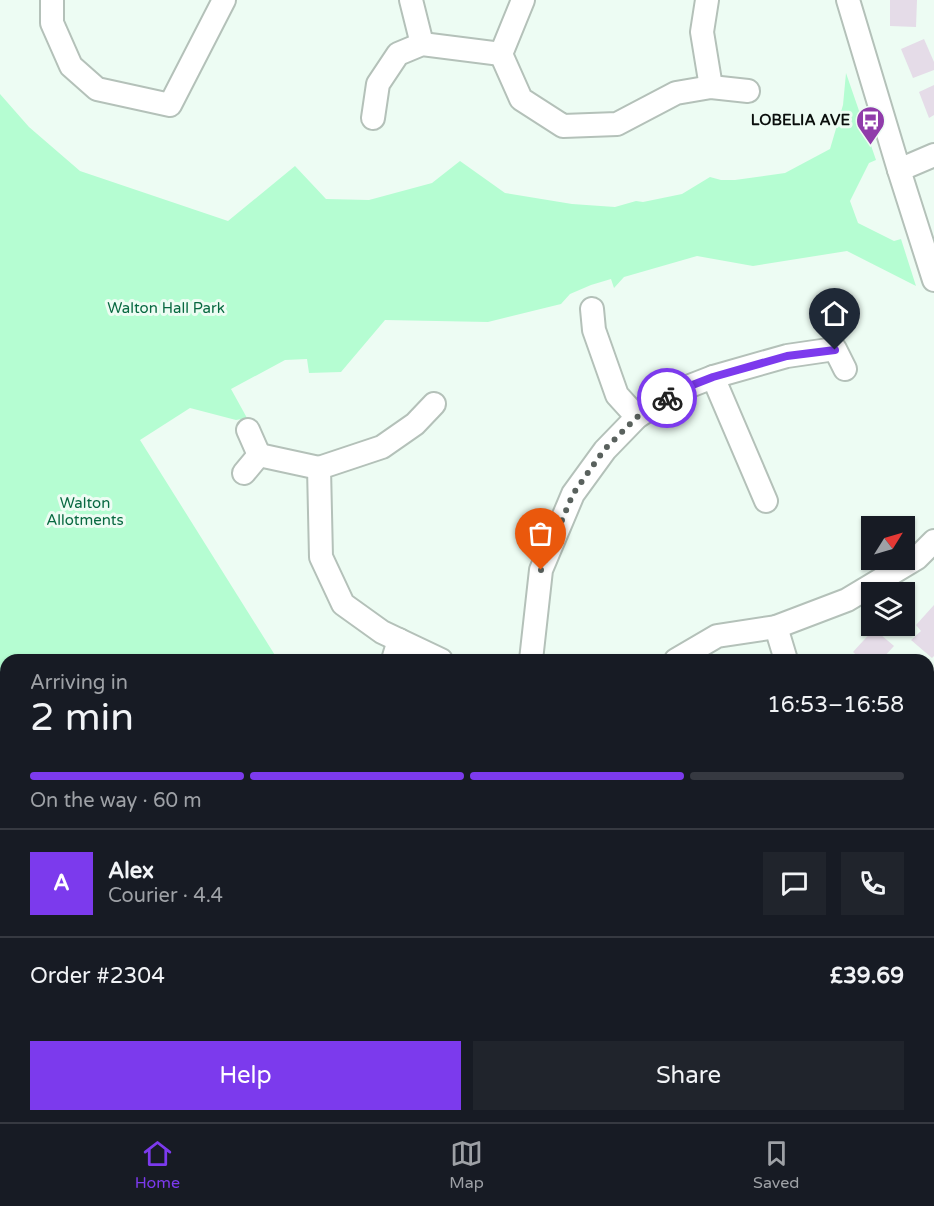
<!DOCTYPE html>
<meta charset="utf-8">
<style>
:root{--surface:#171b24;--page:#20242c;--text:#f1f3f6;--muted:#9ea1a6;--line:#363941;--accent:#7c3aed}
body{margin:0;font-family:"Varela Round",sans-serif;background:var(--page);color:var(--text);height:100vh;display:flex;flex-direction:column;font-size:22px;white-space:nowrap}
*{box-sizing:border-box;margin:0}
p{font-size:20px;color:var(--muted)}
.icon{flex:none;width:33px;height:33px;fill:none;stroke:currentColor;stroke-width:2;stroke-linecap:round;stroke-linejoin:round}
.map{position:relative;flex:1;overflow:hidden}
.details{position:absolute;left:0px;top:654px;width:934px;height:468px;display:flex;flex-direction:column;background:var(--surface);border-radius:18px 18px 0 0;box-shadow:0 2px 4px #0004}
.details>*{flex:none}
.needle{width:39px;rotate:53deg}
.buttons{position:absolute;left:861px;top:516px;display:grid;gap:12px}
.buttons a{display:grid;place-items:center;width:54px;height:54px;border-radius:0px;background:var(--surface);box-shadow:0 2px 4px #0004;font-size:30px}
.pin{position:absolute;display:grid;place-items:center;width:51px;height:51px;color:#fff;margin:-62px -26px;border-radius:50% 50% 50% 0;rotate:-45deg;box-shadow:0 0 6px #0007}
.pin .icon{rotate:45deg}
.courier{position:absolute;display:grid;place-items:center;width:60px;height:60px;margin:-30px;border:4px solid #7c3aed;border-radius:50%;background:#fff;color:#222;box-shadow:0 2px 8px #0007}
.overview em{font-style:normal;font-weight:600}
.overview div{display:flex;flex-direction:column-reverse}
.overview{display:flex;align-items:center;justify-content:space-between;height:102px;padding:0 30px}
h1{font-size:39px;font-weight:600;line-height:45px}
.bar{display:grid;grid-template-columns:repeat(4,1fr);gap:9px 6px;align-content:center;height:72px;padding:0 30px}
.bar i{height:8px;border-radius:4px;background:var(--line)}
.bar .selected{background:var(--accent)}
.bar p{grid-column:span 4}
.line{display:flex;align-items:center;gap:15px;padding:0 30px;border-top:2px solid var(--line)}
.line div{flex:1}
.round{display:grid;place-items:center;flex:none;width:63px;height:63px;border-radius:0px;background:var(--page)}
.cta{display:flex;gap:12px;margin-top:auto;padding:12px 30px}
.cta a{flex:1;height:69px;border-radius:0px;background:var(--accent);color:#fff;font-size:24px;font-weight:600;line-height:69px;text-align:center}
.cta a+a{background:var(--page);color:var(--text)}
.dock{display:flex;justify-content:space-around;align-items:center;height:84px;border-top:2px solid var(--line);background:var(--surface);font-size:16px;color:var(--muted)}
.dock a{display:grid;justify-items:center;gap:3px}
.dock .selected{color:var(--accent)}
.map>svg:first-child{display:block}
</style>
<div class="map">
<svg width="934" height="1122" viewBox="0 0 934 1122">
<rect width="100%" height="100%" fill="#edfcf3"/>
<g fill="#b5fdd2">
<polygon points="846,73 876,160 869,163 850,201 858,223 894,241 901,239 916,286 847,251 753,266 697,256 624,277 614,288 611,279 591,285 570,294 561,304 488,322 385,320 341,372 309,373 307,359 285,360 231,389 247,418 236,420 190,408 140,440 278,660 6,660 6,1116 381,1116 384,1122 0,1122 0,94 29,127 80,171 228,221 295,166 326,199 369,200 432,183 460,161 505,193 572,204 615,207 636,201 643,202 682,194 710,177 721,180 735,180 785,173 830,149 843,105"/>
<polygon points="929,985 934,986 934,1122 903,1122 902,1116 928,1116"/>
<polygon points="572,1116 689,1116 681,1122 571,1122"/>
</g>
<g fill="#e5dce8">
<polygon points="890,0 917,0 916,27 890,26"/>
<polygon points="924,39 934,62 934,70 913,78 901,49"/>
<polygon points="934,85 934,115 929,118 919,92"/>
<polygon points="934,605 934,656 932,658 911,640 921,631 916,625"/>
<polygon points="874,629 894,646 881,660 862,660 853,652"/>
<polygon points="928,930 934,932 934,964 928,963"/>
<polygon points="417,1116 447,1116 450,1122 420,1122"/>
<polygon points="503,1116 544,1116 547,1122 531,1122 530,1121 528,1122 507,1122"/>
<rect x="725" y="1116" width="30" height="6"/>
</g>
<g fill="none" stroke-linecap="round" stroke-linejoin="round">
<defs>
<g id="street">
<polyline points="52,0 52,23 71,66 97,89 170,105 224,0"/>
<polyline points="411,0 422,44"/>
<polyline points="523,0 501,54 521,99 563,126 617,124 676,93 711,87 748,91"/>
<polyline points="707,0 702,32 711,87"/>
<polyline points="848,0 899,170 934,280"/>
<polyline points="373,118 378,84 398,54 422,44 501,54"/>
<polyline points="899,170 934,155"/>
<polyline points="592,309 594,330 617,395 637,417"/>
<polyline points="713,377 766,501"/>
<polyline points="434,404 415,424 382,447 319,468 321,557 343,604 382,632 441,660"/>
<polyline points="248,430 259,455"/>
<polyline points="244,473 259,455 319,468"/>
<polyline points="776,627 786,660"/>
<polyline points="393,660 399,640"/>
<polyline points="531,660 541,570 573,494 605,450 637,417 677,391 713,377 787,356 835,349 845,369"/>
<polyline points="676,660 717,636 776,627 847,600 917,558 934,541"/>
<polyline points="928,711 934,708"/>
<polyline points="886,1116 887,1122"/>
</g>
</defs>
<use href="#street" stroke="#b4c1b9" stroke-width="26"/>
<use href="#street" stroke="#fff" stroke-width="22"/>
</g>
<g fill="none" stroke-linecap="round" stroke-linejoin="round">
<polyline stroke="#59615d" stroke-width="6" stroke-dasharray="0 10.8" points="541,570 573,494 604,450 637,417 667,398"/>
<polyline stroke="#7c3aed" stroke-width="8" points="667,398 677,391 713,377 787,356 835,350"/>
</g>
<defs>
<symbol id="bus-pin" viewBox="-11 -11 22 30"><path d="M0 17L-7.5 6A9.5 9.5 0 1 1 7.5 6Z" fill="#903caa" stroke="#edfcf3"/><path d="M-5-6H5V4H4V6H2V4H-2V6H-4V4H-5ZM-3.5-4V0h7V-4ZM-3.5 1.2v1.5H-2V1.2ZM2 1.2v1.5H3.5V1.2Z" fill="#fff"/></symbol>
</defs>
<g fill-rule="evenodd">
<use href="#bus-pin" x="854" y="104" width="33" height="45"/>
</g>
<g text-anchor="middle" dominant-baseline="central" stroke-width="6" stroke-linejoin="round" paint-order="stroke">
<g font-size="15" font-weight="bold" fill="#0a0e0c" stroke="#edfcf3" text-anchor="end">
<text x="850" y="120">LOBELIA AVE</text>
</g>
<g font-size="15" fill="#086941" stroke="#edfcf3">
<text x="166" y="308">Walton Hall Park</text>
<text x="85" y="503">Walton<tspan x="85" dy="17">Allotments</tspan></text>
</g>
</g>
</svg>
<div class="buttons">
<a><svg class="needle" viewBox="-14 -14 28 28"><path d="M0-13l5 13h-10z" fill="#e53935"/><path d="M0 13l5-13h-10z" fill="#9ea1a6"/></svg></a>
<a><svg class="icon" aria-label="layers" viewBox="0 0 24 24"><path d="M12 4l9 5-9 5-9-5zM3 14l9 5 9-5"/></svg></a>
</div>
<div class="pin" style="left:541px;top:570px;background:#ea580c"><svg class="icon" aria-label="bag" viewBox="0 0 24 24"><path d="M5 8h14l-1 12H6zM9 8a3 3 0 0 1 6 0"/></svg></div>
<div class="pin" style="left:835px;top:350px;background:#1f2937"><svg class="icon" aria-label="home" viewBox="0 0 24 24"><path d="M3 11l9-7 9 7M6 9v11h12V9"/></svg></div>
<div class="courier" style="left:667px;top:398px"><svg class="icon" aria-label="bike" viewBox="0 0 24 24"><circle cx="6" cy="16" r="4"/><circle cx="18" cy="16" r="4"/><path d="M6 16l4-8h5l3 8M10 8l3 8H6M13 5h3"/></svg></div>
<section class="details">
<div class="overview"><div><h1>2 min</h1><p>Arriving in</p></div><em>16:53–16:58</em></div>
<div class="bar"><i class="selected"></i><i class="selected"></i><i class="selected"></i><i></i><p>On the way · 60 m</p></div>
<div class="line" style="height:108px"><b class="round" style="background:var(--accent);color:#fff">A</b><div><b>Alex</b><p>Courier · 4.4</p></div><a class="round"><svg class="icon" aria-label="chat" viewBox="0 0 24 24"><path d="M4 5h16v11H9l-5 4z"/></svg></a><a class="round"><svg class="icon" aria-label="phone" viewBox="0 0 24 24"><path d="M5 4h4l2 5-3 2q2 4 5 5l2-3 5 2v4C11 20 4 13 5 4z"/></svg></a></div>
<div class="line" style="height:78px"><div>Order #2304</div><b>£39.69</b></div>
<div class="cta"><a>Help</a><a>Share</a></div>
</section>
</div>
<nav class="dock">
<a class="selected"><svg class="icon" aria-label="home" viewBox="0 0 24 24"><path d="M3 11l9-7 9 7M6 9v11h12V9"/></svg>Home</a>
<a><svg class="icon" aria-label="map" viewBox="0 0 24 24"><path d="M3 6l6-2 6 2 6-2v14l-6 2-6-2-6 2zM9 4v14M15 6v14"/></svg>Map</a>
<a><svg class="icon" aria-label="saved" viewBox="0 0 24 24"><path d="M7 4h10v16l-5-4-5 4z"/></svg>Saved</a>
</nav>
